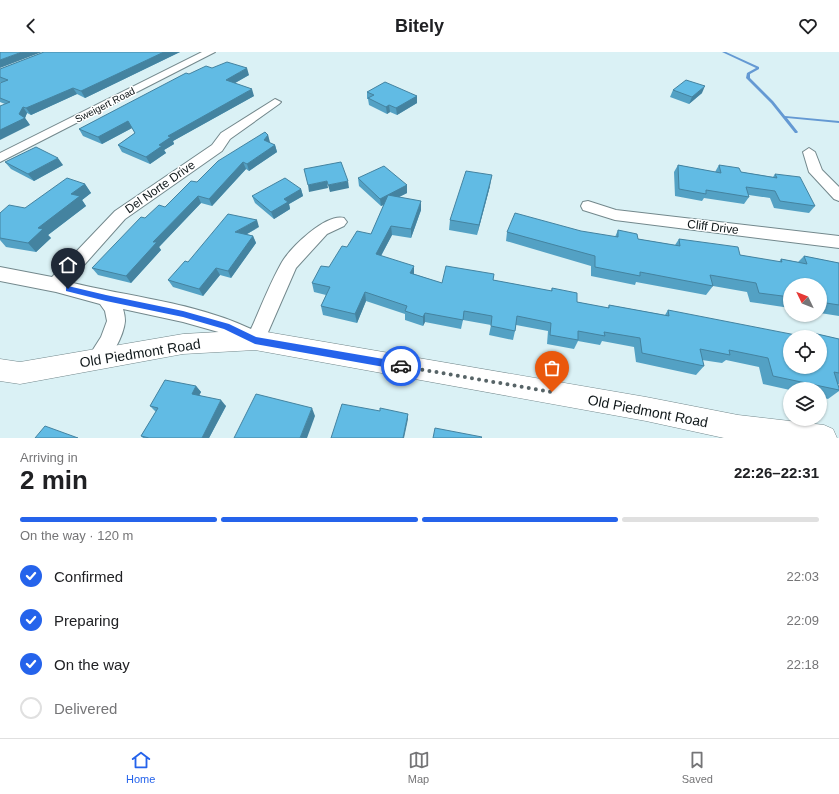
<!DOCTYPE html>
<meta charset="utf-8">
<style>
:root{--surface:#fff;--page:#f2f2f2;--text:#202124;--muted:#757577;--line:#e0e0e0;--accent:#2563eb}
body{margin:0;font-family:Arial,sans-serif;background:var(--page);color:var(--text);height:100vh;display:flex;flex-direction:column;font-size:15px;white-space:nowrap}
*{box-sizing:border-box;margin:0}
p{font-size:13px;color:var(--muted)}
.icon{flex:none;width:22px;height:22px;fill:none;stroke:currentColor;stroke-width:2;stroke-linecap:round;stroke-linejoin:round}
.map{position:relative;height:386px;overflow:hidden}
.details{display:flex;flex-direction:column;background:var(--surface);flex:1}
.details>*{flex:none}
.needle{width:26px;rotate:313deg}
.buttons{position:absolute;left:783px;top:226px;display:grid;gap:8px}
.buttons a{display:grid;place-items:center;width:44px;height:44px;border-radius:50%;background:var(--surface);box-shadow:0 1px 3px #0004;font-size:20px}
.pin{position:absolute;display:grid;place-items:center;width:34px;height:34px;color:#fff;margin:-41px -17px;border-radius:50% 50% 50% 0;rotate:-45deg;box-shadow:0 0 4px #0007}
.pin .icon{rotate:45deg}
.courier{position:absolute;display:grid;place-items:center;width:40px;height:40px;margin:-20px;border:3px solid #2563eb;border-radius:50%;background:#fff;color:#222;box-shadow:0 1px 5px #0007}
.overview em{font-style:normal;font-weight:800}
.overview div{display:flex;flex-direction:column-reverse}
.overview{display:flex;align-items:center;justify-content:space-between;height:68px;padding:0 20px}
h1{font-size:26px;font-weight:800;line-height:30px}
.bar{display:grid;grid-template-columns:repeat(4,1fr);gap:6px 4px;align-content:center;height:48px;padding:0 20px}
.bar i{height:5px;border-radius:3px;background:var(--line)}
.bar .active{background:var(--accent)}
.bar p{grid-column:span 4}
ol{padding:0 20px;list-style:none}
li{display:flex;align-items:center;gap:12px;height:44px}
li p{margin-inline-start:auto}
li .icon{padding:4px;border-radius:50%;background:var(--accent);color:#fff;stroke-width:4}
li:last-child{color:var(--muted)}
li i{width:22px;height:22px;border:2px solid var(--line);border-radius:50%}
header{display:flex;justify-content:space-between;align-items:center;height:52px;padding:0 20px;background:var(--surface);font-size:18px;font-weight:800}
.tab-bar{display:flex;justify-content:space-around;align-items:center;height:56px;border-top:1px solid var(--line);background:var(--surface);font-size:11px;color:var(--muted)}
.tab-bar a{display:grid;justify-items:center;gap:2px}
.tab-bar .active{color:var(--accent)}
.map>svg:first-child{display:block}
</style>
<header><svg class="icon" aria-label="back" viewBox="0 0 24 24"><path d="M15 5l-7 7 7 7"/></svg>Bitely<svg class="icon" aria-label="heart" viewBox="0 0 24 24"><path d="M12 20l-8-8c-3-5 5-10 8-4 3-6 11-1 8 4z"/></svg></header>
<div class="map">
<svg width="839" height="386" viewBox="0 0 839 386">
<rect width="100%" height="100%" fill="#daf1f5"/>
<g fill="none" stroke-linecap="round" stroke-linejoin="round">
<polygon fill="#6499d3" fill-rule="evenodd" points="722,0 726,0 759,15 759,17 750,22 750,26 773,49 785,64 839,69 839,71 787,66 798,80 797,81 795,81 771,51 746,26 747,21 756,16"/>
<defs>
<g id="minor">
<polygon points="202,0 215,0 0,110 0,101"/>
<path d="M275,47L281,50L279,52L230,87L222,99L125,167L69,230C129,245 194,250 251,277C261,255 270,231 282,210C291,195 326,161 344,166L347,170L344,174L327,182L296,216L262,294L255,296L222,281L183,270L123,257C124,260 125,265 125,269C124,283 110,311 97,316L90,313L87,307L101,285L107,269L105,259L100,252L56,240L0,229V215L52,225L115,159L212,93L221,81Z"/>
<polygon points="809,96 815,100 822,118 839,135 839,149 834,147 809,120 803,100"/>
<polygon points="588,149 616,158 839,184 839,196 615,168 583,158 581,154 583,150"/>
</g>
<polygon id="tertiary" points="255,278 646,345 738,363 824,373 833,377 837,386 724,386 646,369 255,298 183,302 20,332 0,329 0,307 20,310 183,282"/>
</defs>
<use href="#minor" stroke="#73888c" stroke-width="2"/>
<use href="#tertiary" stroke="#73888c" stroke-width="1"/>
<use href="#minor" fill="#fff" fill-rule="evenodd"/>
<use href="#tertiary" fill="#fff" fill-rule="evenodd"/>
</g>
<g fill="#53a1c4">
<polygon points="44,0 180,0 85,46 77,42 31,63 27,61 25,66 30,73 5,52 0,50 0,31 2,31 0,30 0,17"/>
<polygon points="212,16 249,23 235,31 254,44 173,89 174,92 164,98 166,101 150,112 122,100 118,93 135,81 132,76 102,92 83,84 79,77 189,22"/>
<polygon points="673,38 702,41 689,52 670,45"/>
<polygon points="367,40 417,44 417,51 397,63 390,60 387,62 369,53 368,47 367,47"/>
<polygon points="268,83 269,91 275,93 277,100 249,119 246,117 212,154 201,151 159,195 161,198 131,231 98,223 92,216 145,166 165,155 197,130"/>
<polygon points="5,110 63,113 34,129 11,117"/>
<polygon points="678,113 715,120 719,113 741,120 773,125 775,122 815,154 809,161 774,156 770,146 749,143 749,145 744,152 704,146 702,149 675,144 674,120"/>
<polygon points="358,126 407,133 407,141 399,145 421,158 411,186 392,183 381,204 414,222 442,231 493,228 551,239 552,236 577,250 608,256 609,253 665,263 668,258 790,315 820,285 809,285 813,281 839,287 839,332 838,332 839,336 839,339 828,347 820,345 820,337 790,337 790,338 763,332 759,315 726,308 722,311 702,308 704,314 696,323 636,310 634,295 602,289 600,293 578,289 574,297 547,292 548,279 516,273 515,279 513,288 489,283 491,273 463,268 461,277 425,270 423,274 405,268 405,262 366,249 357,271 323,263 321,254 326,243 314,240 312,231 329,215 347,195 371,182 384,153 381,154 359,134"/>
<polygon points="85,132 91,141 82,148 86,154 48,183 51,186 36,200 6,195 0,188 0,161 25,156"/>
<polygon points="490,134 477,183 449,178 450,168"/>
<polygon points="301,137 303,144 289,152 290,157 274,167 255,151 252,144"/>
<polygon points="259,175 247,182 253,184 256,191 231,226 220,223 203,244 173,235 168,228 188,210"/>
<polygon points="618,178 638,187 675,193 679,187 740,203 779,210 781,207 798,210 804,204 839,211 839,264 820,261 820,233 790,233 790,256 750,250 747,240 713,234 706,243 636,230 635,233 591,224 591,214 506,189 507,180 615,185"/>
<polygon points="196,334 201,340 199,343 226,354 209,386 143,386 141,384 156,360 150,354"/>
</g>
<g fill="#4483a0">
<polygon points="22,0 42,0 0,16 0,8"/>
<polygon points="164,0 180,0 85,46 81,39"/>
<polygon points="247,16 249,23 228,35 226,28"/>
<polygon points="705,34 702,41 689,52 692,45"/>
<polygon points="73,36 77,42 31,63 26,56"/>
<polygon points="252,37 254,44 173,89 174,92 164,98 166,101 150,112 146,105 168,84"/>
<polygon points="417,44 417,51 397,63 396,56"/>
<polygon points="389,53 390,60 387,62 386,55"/>
<polygon points="23,55 27,61 25,66 30,73 0,88 0,78 19,62"/>
<polygon points="128,69 132,76 102,92 98,85"/>
<polygon points="268,83 270,90 266,95 264,88"/>
<polygon points="275,93 277,100 249,119 247,112"/>
<polygon points="58,106 63,113 34,129 28,122"/>
<polygon points="243,110 246,117 212,154 209,147"/>
<polygon points="492,123 490,134 477,183 479,173"/>
<polygon points="327,129 328,136 309,140 308,133"/>
<polygon points="348,129 349,136 330,140 328,133"/>
<polygon points="85,132 91,141 82,148 86,154 48,183 51,186 36,200 28,191 38,176 71,142"/>
<polygon points="407,133 407,141 381,154 380,147"/>
<polygon points="301,137 303,144 289,152 290,157 274,167 271,160 284,147"/>
<polygon points="198,144 201,151 159,195 161,198 131,231 126,224 153,190"/>
<polygon points="421,149 421,158 411,186 411,177"/>
<polygon points="257,168 259,175 238,187 235,180"/>
<polygon points="391,174 392,183 377,211 376,202"/>
<polygon points="253,184 256,191 231,226 228,219"/>
<polygon points="414,214 414,223 410,221"/>
<polygon points="216,216 220,223 203,244 199,237"/>
<polygon points="365,240 366,249 357,271 355,262"/>
<polygon points="425,261 425,270 423,274 423,265"/>
<polygon points="196,334 201,340 197,348 192,342"/>
<polygon points="221,348 226,354 209,386 202,386"/>
<polygon points="312,356 315,364 307,386 300,386"/>
<polygon points="408,362 408,367 404,386 403,386"/>
</g>
<g fill="#61bbe4" stroke="#4483a0">
<polygon points="0,0 22,0 0,8"/>
<polygon points="44,0 164,0 81,39 73,36 26,56 23,55 19,62 25,66 0,78 0,54 10,50 0,46 0,31 8,28 0,25 0,17"/>
<polygon points="227,10 247,16 226,28 252,37 168,84 171,85 159,93 162,94 146,105 118,93 135,81 128,69 98,85 79,77 186,21 189,22 206,14 212,16"/>
<polygon points="686,28 705,34 692,45 673,38"/>
<polygon points="385,30 417,44 396,56 389,53 386,55 368,46 374,43 367,40"/>
<polygon points="265,80 268,83 264,88 275,93 247,112 243,110 209,147 198,144 153,190 157,190 126,224 92,216 141,165 145,166 159,153 165,155 191,129 197,130 218,109"/>
<polygon points="36,95 58,106 28,122 5,110"/>
<polygon points="341,110 348,129 328,133 327,129 308,133 304,117"/>
<polygon points="678,113 721,121 719,113 739,116 741,120 777,126 775,122 800,125 815,154 780,149 775,139 746,135 749,145 706,138 706,142 679,137"/>
<polygon points="384,114 407,133 380,147 358,126"/>
<polygon points="466,119 492,123 479,173 450,168"/>
<polygon points="67,126 85,132 71,142 80,144 38,176 43,177 28,191 0,186 0,161 9,153 25,156"/>
<polygon points="285,126 301,137 284,147 288,150 271,160 252,144"/>
<polygon points="388,143 421,149 411,177 391,174 376,202 414,214 410,221 442,231 446,214 494,222 493,228 552,239 552,236 577,241 577,250 609,256 609,253 669,264 668,258 806,285 790,285 790,315 820,315 820,285 814,285 813,281 839,287 839,321 834,320 839,336 839,338 773,324 768,306 729,298 730,303 700,297 704,314 642,301 640,286 604,280 605,284 578,279 578,288 550,283 551,271 517,264 515,279 491,274 492,264 464,259 463,268 425,261 423,265 405,259 407,254 365,240 355,262 321,254 330,235 312,231 321,214 329,215 342,194 347,195 357,179 371,182"/>
<polygon points="515,161 581,179 618,185 618,178 637,182 638,187 680,194 679,187 738,195 740,203 782,210 781,207 807,212 804,204 839,211 839,253 820,250 820,233 790,233 790,245 759,241 756,231 710,223 713,234 640,220 640,224 595,215 595,204 507,180"/>
<polygon points="228,162 257,168 235,180 253,184 228,219 216,216 199,237 168,228 185,209 188,210"/>
<polygon points="165,328 196,334 192,342 221,348 202,386 149,386 141,384 158,356 150,354"/>
<polygon points="256,342 312,356 300,386 234,386"/>
<polygon points="342,352 380,359 380,356 408,362 403,386 331,386"/>
<polygon points="45,374 78,386 35,386"/>
<polygon points="435,376 482,385 481,386 433,386"/>
</g>
<polygon fill="#2563eb" points="68,234 106,243 183,259 229,272 256,285 401,310 405,314 401,318 255,292 224,277 183,265 106,249 66,239 66,235"/>
<g fill="none" stroke-linecap="round" stroke-linejoin="round">
<polyline stroke="#576467" stroke-width="4" stroke-dasharray="0 7.2" points="401,314 552,340"/>
</g>
<g text-anchor="middle" dominant-baseline="central" stroke-width="3" stroke-linejoin="round" paint-order="stroke">
<g font-size="10" fill="#10181a" stroke="#fff">
<text transform="translate(105 53) rotate(-27)">Sweigert Road</text>
</g>
<g font-size="12" fill="#10181a" stroke="#fff">
<text transform="translate(160 135) rotate(-35)">Del Norte Drive</text>
<text transform="translate(713 175) rotate(7)">Cliff Drive</text>
</g>
<g font-size="14" fill="#10181a" stroke="#fff">
<text transform="translate(140 301) rotate(-9)">Old Piedmont Road</text>
<text transform="translate(648 359) rotate(11)">Old Piedmont Road</text>
</g>
</g>
</svg>
<div class="buttons">
<a><svg class="needle" viewBox="-14 -14 28 28"><path d="M0-13l5 13h-10z" fill="#e53935"/><path d="M0 13l5-13h-10z" fill="#757577"/></svg></a>
<a><svg class="icon" aria-label="locate" viewBox="0 0 24 24"><circle cx="12" cy="12" r="6"/><path d="M12 2v4M12 18v4M2 12h4M18 12h4"/></svg></a>
<a><svg class="icon" aria-label="layers" viewBox="0 0 24 24"><path d="M12 4l9 5-9 5-9-5zM3 14l9 5 9-5"/></svg></a>
</div>
<div class="pin" style="left:552px;top:340px;background:#ea580c"><svg class="icon" aria-label="bag" viewBox="0 0 24 24"><path d="M5 8h14l-1 12H6zM9 8a3 3 0 0 1 6 0"/></svg></div>
<div class="pin" style="left:68px;top:237px;background:#1f2937"><svg class="icon" aria-label="home" viewBox="0 0 24 24"><path d="M3 11l9-7 9 7M6 9v11h12V9"/></svg></div>
<div class="courier" style="left:401px;top:314px"><svg class="icon" aria-label="car" viewBox="0 0 24 24"><path d="M5 17H2v-5l4-1 3-4h7l3 4 3 1v5h-3M9 17h6M6 11h13"/><circle cx="7" cy="17" r="2"/><circle cx="17" cy="17" r="2"/></svg></div>
</div>
<section class="details">
<div class="overview"><div><h1>2 min</h1><p>Arriving in</p></div><em>22:26–22:31</em></div>
<div class="bar"><i class="active"></i><i class="active"></i><i class="active"></i><i></i><p>On the way · 120 m</p></div>
<ol>
<li><svg class="icon" aria-label="check" viewBox="0 0 24 24"><path d="M5 12l5 5 9-10"/></svg>Confirmed<p>22:03</p></li>
<li><svg class="icon" aria-label="check" viewBox="0 0 24 24"><path d="M5 12l5 5 9-10"/></svg>Preparing<p>22:09</p></li>
<li><svg class="icon" aria-label="check" viewBox="0 0 24 24"><path d="M5 12l5 5 9-10"/></svg>On the way<p>22:18</p></li>
<li><i></i>Delivered</li>
</ol>
</section>
<nav class="tab-bar">
<a class="active"><svg class="icon" aria-label="home" viewBox="0 0 24 24"><path d="M3 11l9-7 9 7M6 9v11h12V9"/></svg>Home</a>
<a><svg class="icon" aria-label="map" viewBox="0 0 24 24"><path d="M3 6l6-2 6 2 6-2v14l-6 2-6-2-6 2zM9 4v14M15 6v14"/></svg>Map</a>
<a><svg class="icon" aria-label="saved" viewBox="0 0 24 24"><path d="M7 4h10v16l-5-4-5 4z"/></svg>Saved</a>
</nav>
